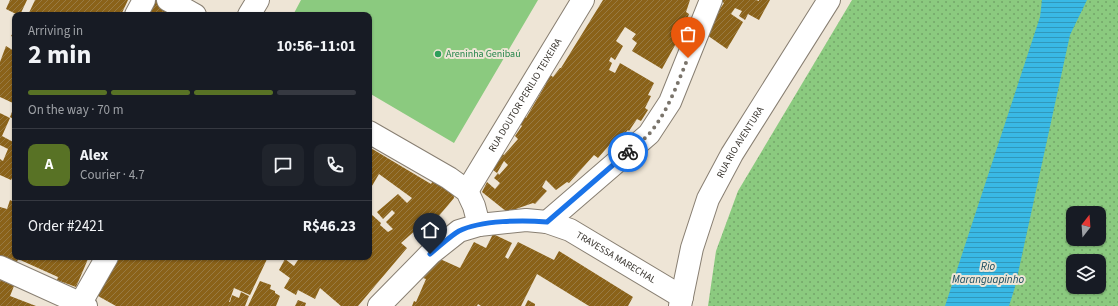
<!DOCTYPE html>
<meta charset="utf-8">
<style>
:root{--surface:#171b24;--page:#20242c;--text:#f1f3f6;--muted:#9ea1a6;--line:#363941;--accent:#587225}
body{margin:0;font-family:"Source Sans 3",sans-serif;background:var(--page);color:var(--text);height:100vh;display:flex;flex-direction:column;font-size:15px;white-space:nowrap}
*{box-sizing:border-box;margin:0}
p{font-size:13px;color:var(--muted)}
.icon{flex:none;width:22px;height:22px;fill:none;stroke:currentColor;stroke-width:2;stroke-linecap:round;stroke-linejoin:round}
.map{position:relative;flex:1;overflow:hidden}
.details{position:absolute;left:12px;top:12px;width:360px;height:248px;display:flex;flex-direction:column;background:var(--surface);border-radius:8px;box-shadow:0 1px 3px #0004}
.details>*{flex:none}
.needle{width:26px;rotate:17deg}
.controls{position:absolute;left:1066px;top:206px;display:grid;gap:8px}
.controls a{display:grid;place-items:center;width:40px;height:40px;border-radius:8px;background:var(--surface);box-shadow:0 1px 3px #0004;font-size:20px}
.pin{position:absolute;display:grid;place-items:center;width:34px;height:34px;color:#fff;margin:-41px -17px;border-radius:50% 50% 50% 0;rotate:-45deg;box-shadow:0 0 4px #0007}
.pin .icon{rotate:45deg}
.courier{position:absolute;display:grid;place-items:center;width:40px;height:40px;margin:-20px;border:3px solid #1a73e8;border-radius:50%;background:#fff;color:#222;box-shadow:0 1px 5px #0007}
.head em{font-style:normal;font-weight:700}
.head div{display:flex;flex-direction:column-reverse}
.head{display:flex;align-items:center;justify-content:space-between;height:68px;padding:0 16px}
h1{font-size:26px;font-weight:700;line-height:30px}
.bar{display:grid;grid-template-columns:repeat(4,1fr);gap:6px 4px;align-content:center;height:48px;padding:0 16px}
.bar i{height:5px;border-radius:3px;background:var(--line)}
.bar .active{background:var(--accent)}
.bar p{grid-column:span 4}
.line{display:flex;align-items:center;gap:10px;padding:0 16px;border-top:1px solid var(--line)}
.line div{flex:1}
.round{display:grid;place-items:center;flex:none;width:42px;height:42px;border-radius:8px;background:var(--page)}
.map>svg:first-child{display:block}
</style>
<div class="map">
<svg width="1118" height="306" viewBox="0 0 1118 306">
<defs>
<pattern id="green-dots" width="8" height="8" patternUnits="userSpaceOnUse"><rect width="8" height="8" fill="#8bca7f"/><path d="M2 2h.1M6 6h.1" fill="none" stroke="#73a569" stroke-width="1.8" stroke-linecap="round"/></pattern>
<pattern id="water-rules" width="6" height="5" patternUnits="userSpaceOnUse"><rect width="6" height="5" fill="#39b9e5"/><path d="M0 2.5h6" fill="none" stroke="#3197ba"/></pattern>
<pattern id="building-hatch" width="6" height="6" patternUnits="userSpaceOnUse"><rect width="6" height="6" fill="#8a6219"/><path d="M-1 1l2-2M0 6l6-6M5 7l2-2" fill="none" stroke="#987a43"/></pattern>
</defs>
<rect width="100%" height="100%" fill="#eee5d6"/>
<path fill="url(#green-dots)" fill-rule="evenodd" d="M852,0H1118V306H708L716,251L738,191ZM1073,213H1099V239H1073ZM1073,261H1099V287H1073Z"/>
<polygon fill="#8bca7f" points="301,0 538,0 454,143 369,93 369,15 293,15"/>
<polygon fill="url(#water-rules)" points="1042,0 1087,0 1070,35 1015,287 1009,306 945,306 1040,17"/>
<g fill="url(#building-hatch)">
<polygon points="10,0 27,0 20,15 18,15 6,9"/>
<polygon points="35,0 128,0 121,15 28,15"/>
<polygon points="150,0 166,0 183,15 142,15"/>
<polygon points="603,0 690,0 686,12 689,14 680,38 679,38 662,69 632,51 637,43 632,39 636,34 625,27 616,41 623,46 615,60 611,57 609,61 612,63 609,70 615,73 620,63 654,83 648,95 651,96 645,108 648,110 641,121 637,119 629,131 628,130 621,137 618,135 598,158 594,155 569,183 567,182 556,190 546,180 542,187 547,191 535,204 533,203 507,212 482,192 487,182 495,189 500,183 494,178 498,173 499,175 508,165 504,161 497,173 493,170 501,153 504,155 518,139 515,136 522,126 520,124 525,117 526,118 546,84 544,83 549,74 553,77 560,68 561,68"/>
<polygon points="723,0 756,0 759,1 759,0 770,0 759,20 748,14 745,20 739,16 742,11 735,8 731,14 743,22 727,49 704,33 724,3 722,2"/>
<polygon points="14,31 15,31 15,38 11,36"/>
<polygon points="6,46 14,51 12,56 15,57 15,104 0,97 0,62"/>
<polygon points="15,104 15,120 10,117"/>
<polygon points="0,113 10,118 2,136 15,143 15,172 11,180 0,175 0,159 3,161 8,149 0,145"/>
<polygon points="369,147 431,184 434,179 453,191 454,198 438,217 434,214 401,243 407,248 358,306 341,306 320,288 315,299 298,290 296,295 284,288 290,278 279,270 285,259 294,266 300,257 369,257 369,216 371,214 381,223 380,225 388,232 393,229 386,222 395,213 392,210 383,219 377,212 398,194 407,203 412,198 379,174 369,191"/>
<polygon points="15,194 15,257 94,257 93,260 88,259 76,287 57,280 58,277 18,259 17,262 0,255 0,207 7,209 10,200 12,201"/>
<polygon points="493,234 512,243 505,257 508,259 518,242 554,260 559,251 633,297 628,306 589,306 537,274 521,306 481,306 478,304 477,306 412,306 414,301 416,302 426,279 423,278 440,259 460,268 474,242 486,248"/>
<polygon points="118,257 268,257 250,295 234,288 229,302 230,302 232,295 239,298 241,292 249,296 245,306 116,306 98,296"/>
<polygon points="0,280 14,286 10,296 36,306 0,306"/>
<polygon points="260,281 271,285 270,289 275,291 275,293 280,296 276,306 248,306"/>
<polygon points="298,300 306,303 305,306 295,306"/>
<polygon points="528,300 535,304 535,306 525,306"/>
</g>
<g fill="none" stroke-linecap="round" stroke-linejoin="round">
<defs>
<g id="minor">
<polyline points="168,0 195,15"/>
<polyline points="136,15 144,0"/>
<polyline points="249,15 258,0"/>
<polyline points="369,132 449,178 467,191 474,206 479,225"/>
<path id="s1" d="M467,191L583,0"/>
<polyline points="547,222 649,134 670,102 711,0"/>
<polyline points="0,267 86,306"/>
<polyline points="79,306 107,257"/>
<path id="s2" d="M379,306L430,254L459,231L479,225L526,220L547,222L570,230L682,297"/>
<path id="s3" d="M680,306L692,248L708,199L732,154L829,0"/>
</g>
</defs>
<use href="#minor" stroke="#887f72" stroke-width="24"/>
<use href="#minor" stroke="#fff" stroke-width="22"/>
</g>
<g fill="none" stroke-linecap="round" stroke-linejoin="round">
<path stroke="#7a746b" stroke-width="4" stroke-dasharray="0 7.2" d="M628,152C635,146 643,141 649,134C668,112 677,84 688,58"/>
<path stroke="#1a73e8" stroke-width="5" d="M430,254C439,247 450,236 459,231C481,220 524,220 547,222L628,152"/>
</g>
<circle fill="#2e9e5b" stroke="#eee5d6" stroke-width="1.5" cx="438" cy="54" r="4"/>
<g text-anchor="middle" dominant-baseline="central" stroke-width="4" stroke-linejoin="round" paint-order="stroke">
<g font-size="10" fill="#27864d" stroke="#eee5d6" text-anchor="start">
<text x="446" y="54">Areninha Genibaú</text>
</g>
<g font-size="10" fill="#3b3731" stroke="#eee5d6">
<text stroke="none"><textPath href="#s1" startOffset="112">RUA DOUTOR PERILIO TEIXEIRA</textPath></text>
<text stroke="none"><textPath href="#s3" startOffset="176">RUA RIO AVENTURA</textPath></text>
<text stroke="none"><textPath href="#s2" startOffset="277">TRAVESSA MARECHAL</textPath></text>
</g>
<g font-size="11" font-style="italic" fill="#174a5d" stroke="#eee5d6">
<text x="988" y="266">Rio<tspan x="988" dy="13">Maranguapinho</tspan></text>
</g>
</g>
</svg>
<div class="controls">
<a><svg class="needle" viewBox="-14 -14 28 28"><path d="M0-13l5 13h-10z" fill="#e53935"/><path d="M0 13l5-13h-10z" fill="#9ea1a6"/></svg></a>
<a><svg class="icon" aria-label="layers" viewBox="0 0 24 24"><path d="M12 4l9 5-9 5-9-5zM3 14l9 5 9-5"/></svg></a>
</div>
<div class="pin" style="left:688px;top:58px;background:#ea580c"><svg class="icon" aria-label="bag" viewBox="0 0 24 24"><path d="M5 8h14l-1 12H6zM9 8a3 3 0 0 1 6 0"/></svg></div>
<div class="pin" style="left:430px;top:254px;background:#1f2937"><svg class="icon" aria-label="home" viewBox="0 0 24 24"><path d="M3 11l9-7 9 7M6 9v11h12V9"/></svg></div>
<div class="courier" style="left:628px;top:152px"><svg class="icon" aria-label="bike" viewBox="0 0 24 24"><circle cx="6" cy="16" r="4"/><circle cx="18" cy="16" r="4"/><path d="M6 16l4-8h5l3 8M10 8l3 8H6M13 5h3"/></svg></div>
<section class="details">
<div class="head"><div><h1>2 min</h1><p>Arriving in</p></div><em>10:56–11:01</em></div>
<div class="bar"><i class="active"></i><i class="active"></i><i class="active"></i><i></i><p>On the way · 70 m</p></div>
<div class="line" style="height:72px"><b class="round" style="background:var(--accent);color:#fff">A</b><div><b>Alex</b><p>Courier · 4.7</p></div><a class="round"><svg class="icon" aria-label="chat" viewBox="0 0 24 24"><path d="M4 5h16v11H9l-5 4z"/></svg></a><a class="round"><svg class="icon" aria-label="phone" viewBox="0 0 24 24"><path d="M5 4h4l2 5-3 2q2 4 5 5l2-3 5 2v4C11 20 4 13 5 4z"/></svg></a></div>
<div class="line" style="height:52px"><div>Order #2421</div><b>R$46.23</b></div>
</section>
</div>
